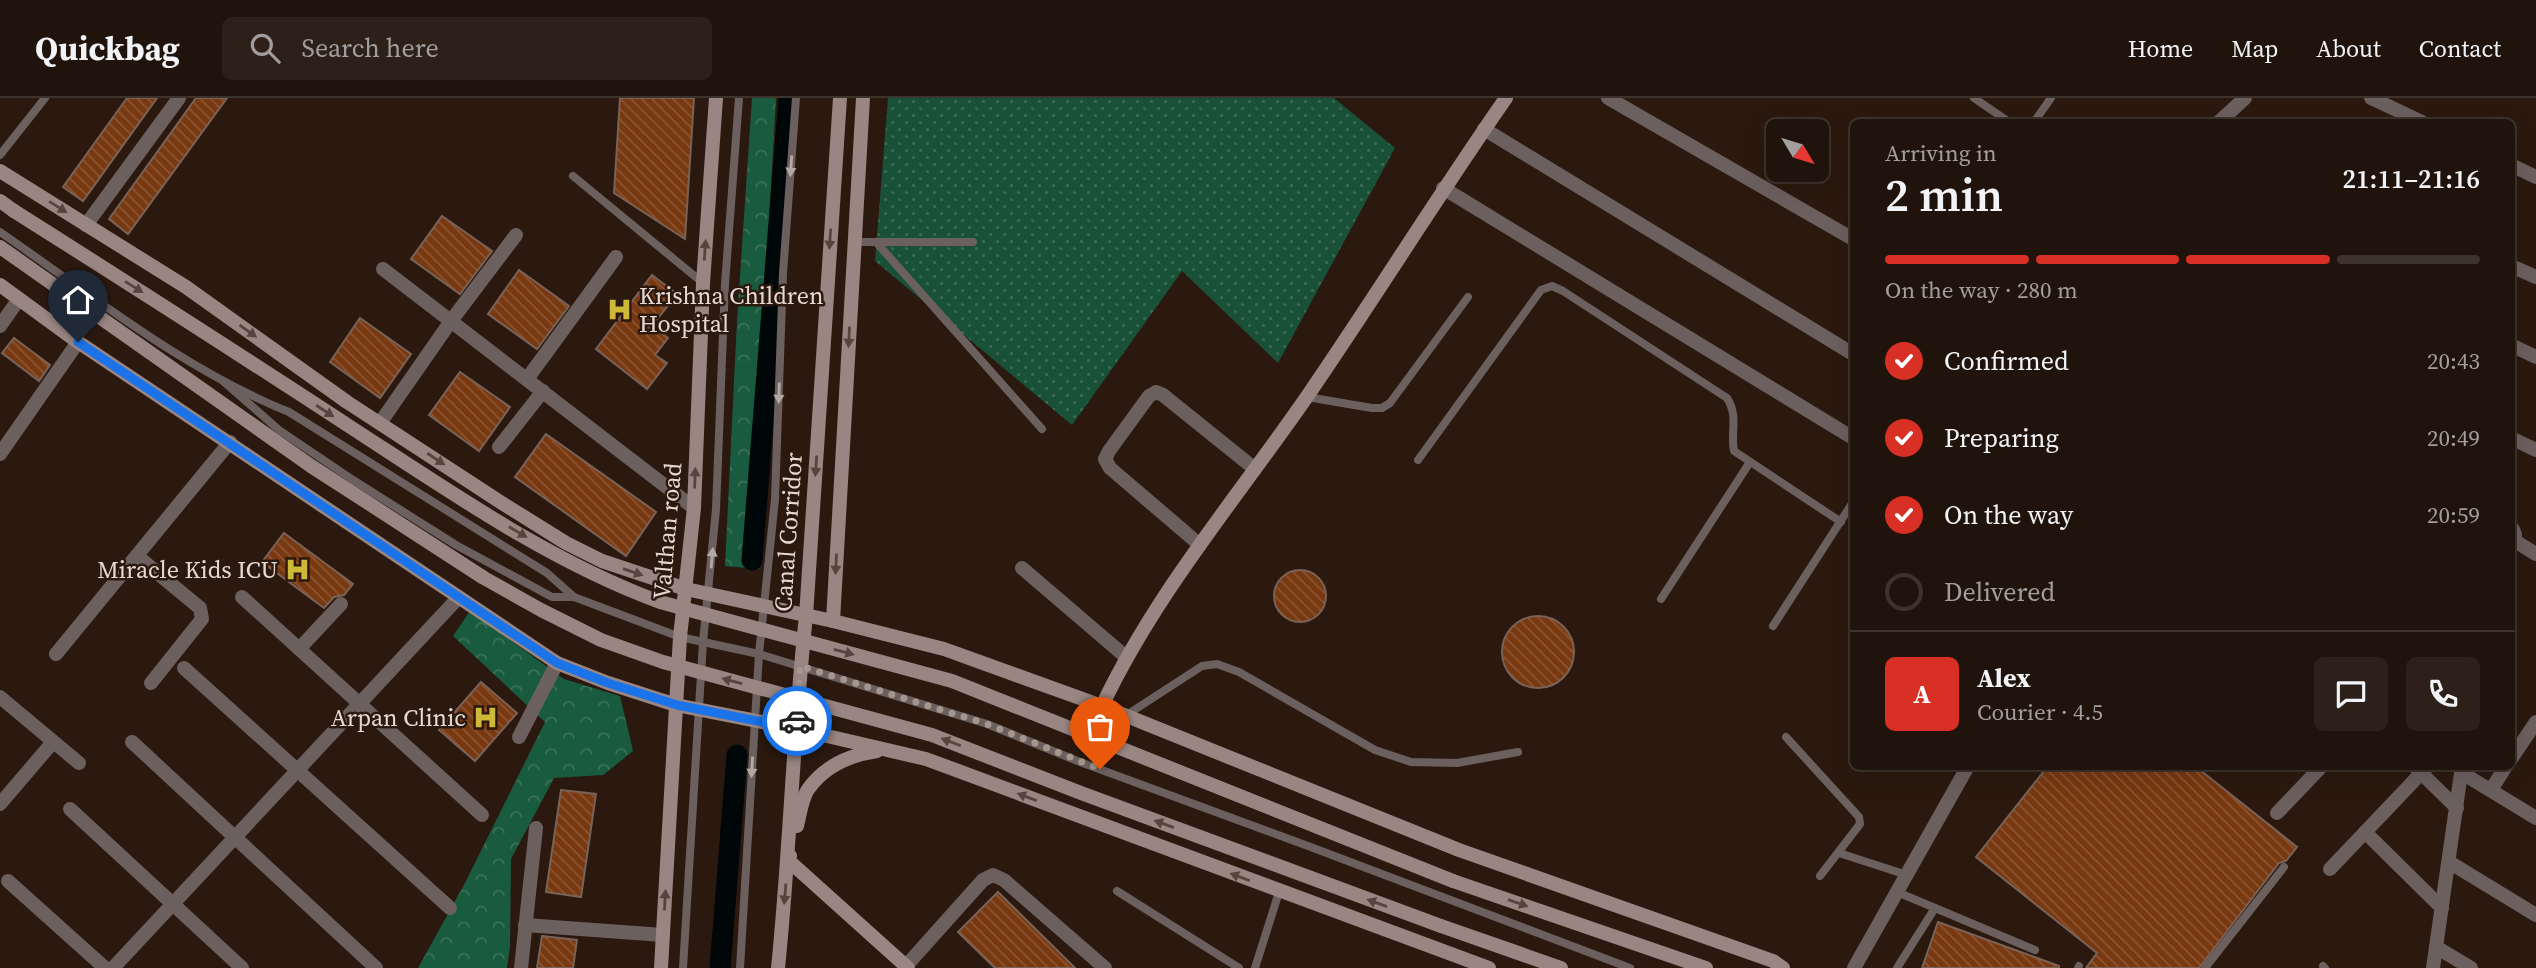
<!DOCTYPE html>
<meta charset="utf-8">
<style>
:root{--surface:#20130b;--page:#2d2019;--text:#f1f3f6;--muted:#a29e9d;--line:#3d322c;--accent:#d93025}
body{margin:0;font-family:"Source Serif 4",serif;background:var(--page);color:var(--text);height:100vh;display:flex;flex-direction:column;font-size:26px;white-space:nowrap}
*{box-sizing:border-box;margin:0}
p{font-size:23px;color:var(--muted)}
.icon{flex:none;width:38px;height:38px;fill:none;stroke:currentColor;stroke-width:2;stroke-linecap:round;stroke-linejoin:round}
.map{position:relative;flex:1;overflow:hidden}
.details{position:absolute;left:1850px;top:21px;width:665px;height:651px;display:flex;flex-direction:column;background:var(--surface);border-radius:10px;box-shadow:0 7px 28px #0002,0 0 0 2px var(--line)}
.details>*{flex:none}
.needle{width:46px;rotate:128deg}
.controls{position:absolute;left:1766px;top:21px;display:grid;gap:14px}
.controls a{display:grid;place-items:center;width:63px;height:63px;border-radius:10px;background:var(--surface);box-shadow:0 7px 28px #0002,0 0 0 2px var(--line);font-size:35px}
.pin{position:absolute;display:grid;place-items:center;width:60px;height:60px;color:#fff;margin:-72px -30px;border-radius:50% 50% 50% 0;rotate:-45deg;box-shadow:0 0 7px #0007}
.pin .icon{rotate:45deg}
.courier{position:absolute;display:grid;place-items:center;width:70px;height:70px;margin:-35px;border:5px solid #1a73e8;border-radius:50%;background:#fff;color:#222;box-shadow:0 2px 9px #0007}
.overview em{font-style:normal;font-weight:600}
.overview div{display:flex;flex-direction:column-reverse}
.overview{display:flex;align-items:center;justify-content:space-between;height:119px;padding:0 35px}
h1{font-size:46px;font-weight:600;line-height:52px}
.bar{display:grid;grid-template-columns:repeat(4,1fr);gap:10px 7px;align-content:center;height:84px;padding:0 35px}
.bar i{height:9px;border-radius:5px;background:var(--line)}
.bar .active{background:var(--accent)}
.bar p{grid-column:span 4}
.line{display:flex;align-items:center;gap:18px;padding:0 35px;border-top:2px solid var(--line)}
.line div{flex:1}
.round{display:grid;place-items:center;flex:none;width:74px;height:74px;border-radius:10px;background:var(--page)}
ol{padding:0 35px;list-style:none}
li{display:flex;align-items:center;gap:21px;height:77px}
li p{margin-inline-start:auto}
li .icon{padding:7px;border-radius:50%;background:var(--accent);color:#fff;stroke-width:4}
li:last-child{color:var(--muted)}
li i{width:38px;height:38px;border:4px solid var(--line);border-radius:50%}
header{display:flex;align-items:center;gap:42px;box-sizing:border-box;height:98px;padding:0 35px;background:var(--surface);border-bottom:2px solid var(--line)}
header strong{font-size:33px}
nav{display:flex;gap:38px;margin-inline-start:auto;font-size:24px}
.search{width:490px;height:63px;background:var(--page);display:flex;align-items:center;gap:18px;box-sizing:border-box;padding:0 24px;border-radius:10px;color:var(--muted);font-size:26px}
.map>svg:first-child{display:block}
</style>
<header>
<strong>Quickbag</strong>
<div class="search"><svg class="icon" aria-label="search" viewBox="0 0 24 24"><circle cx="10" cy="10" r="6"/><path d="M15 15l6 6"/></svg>Search here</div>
<nav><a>Home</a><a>Map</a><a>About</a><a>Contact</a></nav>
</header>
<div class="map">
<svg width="2536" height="870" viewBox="0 0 2536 870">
<defs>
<pattern id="grass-dots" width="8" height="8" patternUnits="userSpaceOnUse" patternTransform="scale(1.75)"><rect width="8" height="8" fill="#195038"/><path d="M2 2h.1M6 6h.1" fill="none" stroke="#3a6954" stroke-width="1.8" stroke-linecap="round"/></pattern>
<pattern id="forest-crowns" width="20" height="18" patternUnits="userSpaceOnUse" patternTransform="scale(1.75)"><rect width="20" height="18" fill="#195b3e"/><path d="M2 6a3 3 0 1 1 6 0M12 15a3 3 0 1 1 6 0" fill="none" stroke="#3a7259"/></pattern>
<pattern id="building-back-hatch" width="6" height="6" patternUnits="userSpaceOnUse" patternTransform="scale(1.75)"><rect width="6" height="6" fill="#783810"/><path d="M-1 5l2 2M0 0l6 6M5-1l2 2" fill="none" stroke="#8b5432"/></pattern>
</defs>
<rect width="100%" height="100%" fill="#2b190f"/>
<polygon fill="url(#grass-dots)" points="888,0 1334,0 1395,50 1278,265 1182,173 1072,327 875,163"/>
<g fill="url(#forest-crowns)">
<polygon points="752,0 776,0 757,333 759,471 725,468 737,223"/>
<polygon points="470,513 564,581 620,598 633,653 603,677 554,680 511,761 510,849 507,870 418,870 464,787 545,624 453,538"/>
</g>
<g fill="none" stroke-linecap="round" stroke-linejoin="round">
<g stroke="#000709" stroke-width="21">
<polyline points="752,462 789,0"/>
<polyline points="720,870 737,657"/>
</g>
</g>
<g fill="url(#building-back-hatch)" stroke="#796257" stroke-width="2">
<polygon points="127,0 157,0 83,103 63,89"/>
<polygon points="196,0 227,0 128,136 109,121"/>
<polygon points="620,0 694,0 685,141 614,95"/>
<polygon points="442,118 492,153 460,196 411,161"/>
<polygon points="519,172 569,208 537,251 488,216"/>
<polygon points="652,177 677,196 652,228 668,240 655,257 667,265 647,291 596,251"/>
<polygon points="360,220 411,256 380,300 330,264"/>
<polygon points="14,240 50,267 39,283 2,255"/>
<polygon points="460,274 510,309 479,353 429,317"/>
<polygon points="546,336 656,414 626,458 515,379"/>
<polygon points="284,435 353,486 344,497 334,499 324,510 262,464"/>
<circle cx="1300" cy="498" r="26"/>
<circle cx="1538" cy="554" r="36"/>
<polygon points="481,584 517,615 475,663 439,632"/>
<polygon points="2048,668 2195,668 2297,749 2286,763 2279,765 2199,870 2086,870 2097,855 1976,759"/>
<polygon points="561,692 596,696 581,799 546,794"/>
<polygon points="998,794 1075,870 995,870 958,834"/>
<polygon points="1938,824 2059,868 2059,870 1922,870"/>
<polygon points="542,838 577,842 573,870 537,870"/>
</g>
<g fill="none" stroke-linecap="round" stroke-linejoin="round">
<g stroke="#6c605f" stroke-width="8">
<polyline points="1974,0 2009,24"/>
<polyline points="2034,24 2051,0"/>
<polyline points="0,57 45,0"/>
<polyline points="573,78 703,185"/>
<path d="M0,134C93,198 184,272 289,314L547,475L574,499"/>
<polyline points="854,144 973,144"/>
<polyline points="876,144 1042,331"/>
<polyline points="223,283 279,332 353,382 456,447 552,499 574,499 680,539 759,556 987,626 1080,664 1308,748 1630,870"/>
<polyline points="1307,299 1372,310 1382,310 1390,305 1468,199"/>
<path d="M1418,362L1541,192L1552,188L1563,193L1727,300C1739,319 1730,333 1734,353L1841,424"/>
<polyline points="1661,501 1750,364"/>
<polyline points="1773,528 1853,404"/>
<polyline points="1125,618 1202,568 1217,566 1239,574 1375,652 1411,664 1457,665 1518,654"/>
<polyline points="1786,639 1859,719 1860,726 1820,778"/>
<polyline points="1839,755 1907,777"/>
<polyline points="1117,793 1239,870"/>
<polyline points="1897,794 2035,852"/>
<polyline points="2323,868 2325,870"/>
<polyline points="683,870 703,544 716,411 725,186 739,0"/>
<polyline points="740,870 759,556 775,401 783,175 796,0"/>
<polyline points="1255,870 1279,794"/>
<polyline points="1897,870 1935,810"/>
<polyline points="2078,870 2079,868"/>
<polyline points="2205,870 2284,769"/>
</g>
<g stroke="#6c605f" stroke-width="14">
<polyline points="1608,0 1853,141"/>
<polyline points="2371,0 2422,24"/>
<polyline points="2219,24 2245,0"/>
<polyline points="1484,31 1853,256"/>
<polyline points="2511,67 2536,79"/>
<polyline points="1443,90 1853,340"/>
<polyline points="86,127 179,0"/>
<polyline points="2511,168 2536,179"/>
<polyline points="383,171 694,410"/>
<polyline points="0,228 19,201"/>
<polyline points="2511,247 2536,259"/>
<polyline points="527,281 616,159"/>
<polyline points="380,325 451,223 516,137"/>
<polyline points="2511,340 2536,352"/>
<polyline points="499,349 543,293"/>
<polyline points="0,356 78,244"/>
<path d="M2511,429C2517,436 2516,442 2511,449"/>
<polyline points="2515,443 2536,456"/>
<polyline points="1200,447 1110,370 1105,361 1109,353 1149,298 1156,294 1163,297 1255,371"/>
<polyline points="137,458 200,510 202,521 151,585"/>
<polyline points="1022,470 1126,559"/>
<polyline points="242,499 482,717"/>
<polyline points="299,551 341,506"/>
<polyline points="56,556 230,344"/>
<polyline points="184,570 450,810"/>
<polyline points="0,599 79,665"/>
<polyline points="519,639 557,565"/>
<polyline points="132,644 376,870"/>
<polyline points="2511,661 2536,624"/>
<polyline points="2415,669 2457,710"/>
<polyline points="2462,675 2536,720"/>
<polyline points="2491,692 2506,668"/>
<polyline points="0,706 53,644"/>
<polyline points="70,711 242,870"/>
<polyline points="2277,715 2322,668"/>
<polyline points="2365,734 2442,810"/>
<polyline points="2449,764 2536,817"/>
<polyline points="2330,771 2428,668"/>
<polyline points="8,783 105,870"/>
<polyline points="525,827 663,837"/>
<polyline points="2436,849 2471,870"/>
<polyline points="906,868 983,782 993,777 1004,782 1105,870"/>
<polyline points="113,870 459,499"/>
<polyline points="521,870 536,730"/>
<polyline points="1854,870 1968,668"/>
<polyline points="2433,870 2462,668"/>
</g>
<g stroke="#998683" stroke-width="14">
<polyline points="0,73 186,189 347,304 505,407 566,445 602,463 686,491 833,523 944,551 1102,608 1459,752 1773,863 1783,870"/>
<polyline points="0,103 14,113"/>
<polyline points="0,187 78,244 557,565 608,585 676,607 797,631 926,661 1489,870"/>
<polyline points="833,523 863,0"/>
<path d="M1102,608C1155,496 1236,401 1306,300C1374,201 1437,99 1506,0"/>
<path d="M797,728C800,716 802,699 809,690C826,667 850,657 877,653"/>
<polyline points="790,758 789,763 908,870"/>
<polyline points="1453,783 1706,870"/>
<polyline points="1441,828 1561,870"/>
<polyline points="661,870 680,539 694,410 703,185 716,0"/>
<path d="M778,870C790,753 793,635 806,518L840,0"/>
</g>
<g stroke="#998683" stroke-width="14">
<path d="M14,113C128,185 242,258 355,332C452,395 551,464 660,504L952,583L1453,783"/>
<polyline points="0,149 311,368 484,480 541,512 601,542 663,564 932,637 1081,695 1441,828"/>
</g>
</g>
<defs><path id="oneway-solid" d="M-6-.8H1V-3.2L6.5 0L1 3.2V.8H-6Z" transform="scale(1.75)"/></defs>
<g fill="#b5a9a4">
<use href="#oneway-solid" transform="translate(791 68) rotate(94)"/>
<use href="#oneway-solid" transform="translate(779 295) rotate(92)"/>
<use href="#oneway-solid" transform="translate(712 460) rotate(-85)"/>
<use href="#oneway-solid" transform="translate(752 669) rotate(93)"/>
</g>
<g fill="#57453d">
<use href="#oneway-solid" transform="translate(58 109) rotate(32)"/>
<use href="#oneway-solid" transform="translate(830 141) rotate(94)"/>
<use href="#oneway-solid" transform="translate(705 152) rotate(-86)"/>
<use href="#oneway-solid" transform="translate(134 189) rotate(32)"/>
<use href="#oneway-solid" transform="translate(248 233) rotate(36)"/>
<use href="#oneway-solid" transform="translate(849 239) rotate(93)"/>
<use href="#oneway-solid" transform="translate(325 313) rotate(33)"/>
<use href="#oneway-solid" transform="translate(436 361) rotate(33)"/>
<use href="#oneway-solid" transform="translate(816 368) rotate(94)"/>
<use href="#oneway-solid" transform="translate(695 380) rotate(-88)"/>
<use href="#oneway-solid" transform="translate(518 434) rotate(30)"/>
<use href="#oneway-solid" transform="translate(836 466) rotate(93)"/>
<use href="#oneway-solid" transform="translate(633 474) rotate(19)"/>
<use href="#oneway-solid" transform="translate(844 554) rotate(15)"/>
<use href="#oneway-solid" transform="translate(732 583) rotate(-165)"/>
<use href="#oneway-solid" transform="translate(951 644) rotate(-159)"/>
<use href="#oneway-solid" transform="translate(1027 699) rotate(-159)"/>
<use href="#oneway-solid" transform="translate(1164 726) rotate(-160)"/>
<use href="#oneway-solid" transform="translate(1240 779) rotate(-159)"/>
<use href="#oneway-solid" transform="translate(785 796) rotate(95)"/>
<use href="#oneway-solid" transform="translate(665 802) rotate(-87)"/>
<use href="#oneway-solid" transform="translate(1377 805) rotate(-160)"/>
<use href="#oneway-solid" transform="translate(1518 805) rotate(19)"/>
</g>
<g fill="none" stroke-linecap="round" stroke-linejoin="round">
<polyline stroke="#a5968e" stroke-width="7" stroke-dasharray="0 12.6" points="797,623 800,568 987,626 1100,671"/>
<polyline stroke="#1a73e8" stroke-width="9" points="78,244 557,565 608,585 677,607 797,631 797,623"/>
</g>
<defs>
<symbol id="hospital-bare" viewBox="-9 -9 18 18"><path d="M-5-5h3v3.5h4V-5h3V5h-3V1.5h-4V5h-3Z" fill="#ceb837" stroke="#2b190f" stroke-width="2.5" paint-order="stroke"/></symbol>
</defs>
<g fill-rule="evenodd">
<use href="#hospital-bare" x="602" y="194" width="35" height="35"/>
<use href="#hospital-bare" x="280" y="454" width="35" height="35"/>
<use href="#hospital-bare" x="468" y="602" width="35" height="35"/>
</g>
<g text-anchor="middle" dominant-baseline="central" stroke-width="5" stroke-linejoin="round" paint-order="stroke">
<g font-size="24" fill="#e6d9d2" stroke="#2b190f" text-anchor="end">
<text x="639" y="197" text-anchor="start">Krishna Children<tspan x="639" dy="28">Hospital</tspan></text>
<text x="278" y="471">Miracle Kids ICU</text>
<text x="466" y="619">Arpan Clinic</text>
</g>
<g font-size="24" fill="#e6d9d2" stroke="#2b190f">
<text transform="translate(667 433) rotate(-85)">Valthan road</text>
<text transform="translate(788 434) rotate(-86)">Canal Corridor</text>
</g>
</g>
</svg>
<div class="controls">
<a><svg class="needle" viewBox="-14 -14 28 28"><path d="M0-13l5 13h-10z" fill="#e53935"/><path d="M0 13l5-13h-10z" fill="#a29e9d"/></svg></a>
</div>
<div class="pin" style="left:1100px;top:671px;background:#ea580c"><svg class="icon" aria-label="bag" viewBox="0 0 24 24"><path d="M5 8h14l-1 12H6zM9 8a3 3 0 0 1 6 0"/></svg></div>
<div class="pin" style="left:78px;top:244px;background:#1f2937"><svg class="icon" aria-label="home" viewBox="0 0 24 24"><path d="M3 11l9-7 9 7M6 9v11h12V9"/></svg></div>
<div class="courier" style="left:797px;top:623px"><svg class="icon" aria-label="car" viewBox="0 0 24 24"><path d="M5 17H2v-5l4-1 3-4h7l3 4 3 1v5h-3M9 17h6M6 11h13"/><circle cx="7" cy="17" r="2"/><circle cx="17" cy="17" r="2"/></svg></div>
<section class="details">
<div class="overview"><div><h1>2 min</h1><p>Arriving in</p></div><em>21:11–21:16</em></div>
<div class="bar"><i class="active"></i><i class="active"></i><i class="active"></i><i></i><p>On the way · 280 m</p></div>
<ol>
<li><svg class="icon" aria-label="check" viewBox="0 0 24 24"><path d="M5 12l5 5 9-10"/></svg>Confirmed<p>20:43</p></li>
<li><svg class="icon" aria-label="check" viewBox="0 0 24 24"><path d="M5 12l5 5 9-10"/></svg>Preparing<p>20:49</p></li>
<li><svg class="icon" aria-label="check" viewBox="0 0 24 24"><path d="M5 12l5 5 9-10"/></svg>On the way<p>20:59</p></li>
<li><i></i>Delivered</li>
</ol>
<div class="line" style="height:126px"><b class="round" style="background:var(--accent);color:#fff">A</b><div><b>Alex</b><p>Courier · 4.5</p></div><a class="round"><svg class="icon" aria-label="chat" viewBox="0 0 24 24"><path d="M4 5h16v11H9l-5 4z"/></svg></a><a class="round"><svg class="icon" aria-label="phone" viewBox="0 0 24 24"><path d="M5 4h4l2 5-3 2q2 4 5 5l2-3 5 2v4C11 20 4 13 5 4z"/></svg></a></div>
</section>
</div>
